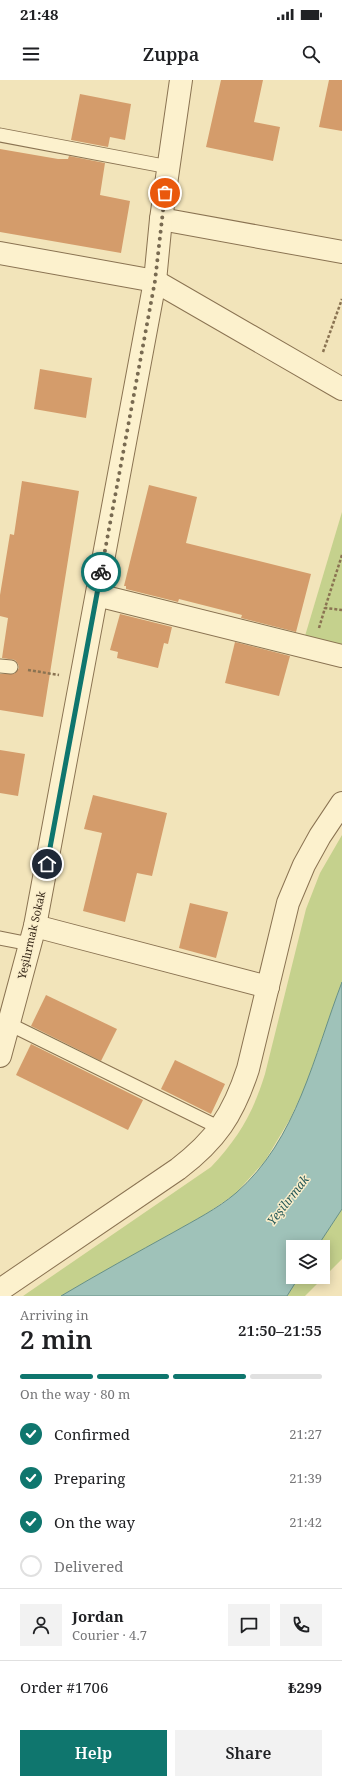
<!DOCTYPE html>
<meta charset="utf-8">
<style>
:root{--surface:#fff;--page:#f2f2f2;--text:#202124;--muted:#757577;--line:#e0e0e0;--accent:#0f766e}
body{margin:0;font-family:"Noto Serif",serif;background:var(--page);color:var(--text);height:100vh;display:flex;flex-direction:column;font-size:15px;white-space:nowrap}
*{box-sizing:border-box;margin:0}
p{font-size:13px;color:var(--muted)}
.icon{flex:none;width:22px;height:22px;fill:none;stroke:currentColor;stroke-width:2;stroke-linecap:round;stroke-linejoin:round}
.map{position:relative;height:1216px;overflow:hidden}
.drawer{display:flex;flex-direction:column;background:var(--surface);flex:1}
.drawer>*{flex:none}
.fabs{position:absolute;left:286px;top:1160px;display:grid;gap:8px}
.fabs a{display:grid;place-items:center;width:44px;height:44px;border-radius:0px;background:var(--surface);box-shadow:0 2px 10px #0003;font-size:20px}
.pin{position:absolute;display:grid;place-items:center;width:34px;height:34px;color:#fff;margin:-17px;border:2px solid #fff;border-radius:50%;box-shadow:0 1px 4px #0007}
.courier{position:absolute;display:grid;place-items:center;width:40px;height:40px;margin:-20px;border:3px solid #0f766e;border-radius:50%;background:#fff;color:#222;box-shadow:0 1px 5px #0007}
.summary em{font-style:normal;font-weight:600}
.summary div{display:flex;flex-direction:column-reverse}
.summary{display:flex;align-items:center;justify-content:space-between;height:68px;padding:0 20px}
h1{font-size:26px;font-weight:600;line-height:30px}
.bar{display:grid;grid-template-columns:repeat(4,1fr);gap:6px 4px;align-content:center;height:48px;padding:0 20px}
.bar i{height:5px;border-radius:3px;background:var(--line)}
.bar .current{background:var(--accent)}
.bar p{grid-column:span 4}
.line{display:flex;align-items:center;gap:10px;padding:0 20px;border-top:1px solid var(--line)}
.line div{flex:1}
.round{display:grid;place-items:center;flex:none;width:42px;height:42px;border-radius:0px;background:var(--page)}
ol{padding:0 20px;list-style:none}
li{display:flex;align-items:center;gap:12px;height:44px}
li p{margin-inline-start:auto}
li .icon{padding:4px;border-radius:50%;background:var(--accent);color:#fff;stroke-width:4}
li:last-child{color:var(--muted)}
li i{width:22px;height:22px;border:2px solid var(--line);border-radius:50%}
.action{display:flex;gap:8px;margin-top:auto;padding:8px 20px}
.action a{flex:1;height:46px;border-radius:0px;background:var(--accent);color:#fff;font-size:16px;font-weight:600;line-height:46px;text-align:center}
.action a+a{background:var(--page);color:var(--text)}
.status{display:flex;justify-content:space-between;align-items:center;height:28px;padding:0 20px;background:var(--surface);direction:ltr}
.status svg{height:11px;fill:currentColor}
header{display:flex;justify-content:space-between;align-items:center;height:52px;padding:0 20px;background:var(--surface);font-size:18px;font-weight:600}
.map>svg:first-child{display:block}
</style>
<div class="status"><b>21:48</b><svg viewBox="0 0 49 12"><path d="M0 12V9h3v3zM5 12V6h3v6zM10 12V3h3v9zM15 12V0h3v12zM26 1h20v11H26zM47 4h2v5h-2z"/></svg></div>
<header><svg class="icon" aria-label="menu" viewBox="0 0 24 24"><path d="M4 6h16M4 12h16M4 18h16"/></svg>Zuppa<svg class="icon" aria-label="search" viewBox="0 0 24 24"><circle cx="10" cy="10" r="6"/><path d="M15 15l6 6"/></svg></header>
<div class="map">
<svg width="342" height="1216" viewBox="0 0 342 1216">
<rect width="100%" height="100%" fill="#f2e4ba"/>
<g fill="#c5d18d">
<polygon points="342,432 342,576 302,566"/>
<path d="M342,755V902L305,1007L290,1039L265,1081L235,1114L206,1134L61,1216H23L211,1087C239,1057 253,1033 265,994L306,829L320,793Z"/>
<polygon points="342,1129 342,1179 305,1216 287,1216 299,1197 323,1197 323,1167 317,1167"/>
</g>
<path fill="#9fc2b9" stroke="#669087" d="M342,902V1129L317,1167H293V1197H299L287,1216H61C98,1194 136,1173 174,1152C195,1140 217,1129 236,1113C297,1060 314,975 342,902Z"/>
<g fill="#d49c6b">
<polygon points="221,0 263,0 254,42 280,47 273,81 206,67"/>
<polygon points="329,0 342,0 342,51 319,47"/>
<polygon points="80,14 131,24 125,60 110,57 108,67 71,60"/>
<polygon points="0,69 58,79 68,79 69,76 105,83 100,115 130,121 121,173 0,152"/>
<polygon points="40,289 92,298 86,338 34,329"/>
<polygon points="22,401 79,411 43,637 0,630 0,594 14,594 19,588 18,584 15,580 2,578 8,538 0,536 0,515 10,454 14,455"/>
<polygon points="149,405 197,417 186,463 311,494 296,552 241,538 242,535 179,519 178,522 126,509 126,506 124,506"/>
<polygon points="120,534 172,547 168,564 164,563 158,588 117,578 118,572 110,570"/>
<polygon points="235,562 290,576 279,616 225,603"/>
<polygon points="0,670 25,674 18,716 0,713"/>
<polygon points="93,715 167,733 152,796 137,793 125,842 83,831 102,753 84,749"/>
<polygon points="190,823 228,832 216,878 179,868"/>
<polygon points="46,915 117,949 101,981 31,946"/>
<polygon points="31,964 143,1020 128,1050 16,995"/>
<polygon points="175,980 225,1004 211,1034 161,1009"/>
</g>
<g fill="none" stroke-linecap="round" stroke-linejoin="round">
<defs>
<g id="lane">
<polyline points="0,55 169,87"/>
<polyline points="0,586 11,587"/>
<polyline points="0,858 30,864"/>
<polyline points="9,944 220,1048"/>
</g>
<g id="street">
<polyline points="161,139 342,172"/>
<polyline points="0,173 155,201 342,309"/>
<polyline points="97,515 342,576"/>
<polyline points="35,846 268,907"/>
<polyline points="0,976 35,846 155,201 161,139 181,0"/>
<path d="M0,1210L178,1089C216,1060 233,1035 248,989L288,823L304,785L320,756L342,723"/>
</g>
</defs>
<use href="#lane" stroke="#8a7352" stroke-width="15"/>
<use href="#street" stroke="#8a7352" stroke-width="24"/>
<g stroke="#8a7352" stroke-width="2.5" stroke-dasharray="3 2" stroke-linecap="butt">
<polyline points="323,272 342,219"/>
<polyline points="342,475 325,528 342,530"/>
<polyline points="319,548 325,528"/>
<polyline points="28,590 59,595"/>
</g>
<use href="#lane" stroke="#fcf1cd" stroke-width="13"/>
<use href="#street" stroke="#fcf1cd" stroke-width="22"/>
</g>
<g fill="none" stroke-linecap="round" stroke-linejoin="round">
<polyline stroke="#786a51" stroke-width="4" stroke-dasharray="0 7.2" points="101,492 155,201 165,113"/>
<polyline stroke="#0f766e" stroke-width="5" points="47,784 101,492"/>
</g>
<g text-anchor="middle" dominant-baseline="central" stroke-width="3" stroke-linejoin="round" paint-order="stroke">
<g font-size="11" fill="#372919" stroke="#f9edca">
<text transform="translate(31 855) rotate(-77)">Yeşilırmak Sokak</text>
</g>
<g font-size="12" font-style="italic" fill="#275958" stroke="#f9edca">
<text transform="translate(288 1120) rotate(-52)">Yeşilırmak</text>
</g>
</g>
</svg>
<div class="fabs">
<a><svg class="icon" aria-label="layers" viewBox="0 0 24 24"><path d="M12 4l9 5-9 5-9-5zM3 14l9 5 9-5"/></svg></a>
</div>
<div class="pin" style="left:165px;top:113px;background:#ea580c"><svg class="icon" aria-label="bag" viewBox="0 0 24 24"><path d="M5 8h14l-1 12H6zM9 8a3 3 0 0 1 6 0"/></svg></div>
<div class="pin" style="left:47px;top:784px;background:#1f2937"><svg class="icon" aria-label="home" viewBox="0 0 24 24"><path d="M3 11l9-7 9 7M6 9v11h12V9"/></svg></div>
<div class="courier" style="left:101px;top:492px"><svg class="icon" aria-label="bike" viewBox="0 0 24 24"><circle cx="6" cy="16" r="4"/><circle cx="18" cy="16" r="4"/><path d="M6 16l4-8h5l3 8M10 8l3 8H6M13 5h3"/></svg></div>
</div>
<section class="drawer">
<div class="summary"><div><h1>2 min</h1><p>Arriving in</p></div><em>21:50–21:55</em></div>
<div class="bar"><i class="current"></i><i class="current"></i><i class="current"></i><i></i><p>On the way · 80 m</p></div>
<ol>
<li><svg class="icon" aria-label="check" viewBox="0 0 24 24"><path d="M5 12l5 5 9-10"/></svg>Confirmed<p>21:27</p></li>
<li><svg class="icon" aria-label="check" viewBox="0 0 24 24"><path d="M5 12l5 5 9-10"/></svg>Preparing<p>21:39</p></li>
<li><svg class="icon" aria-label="check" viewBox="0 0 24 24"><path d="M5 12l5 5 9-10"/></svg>On the way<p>21:42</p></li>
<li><i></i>Delivered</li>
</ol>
<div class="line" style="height:72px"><a class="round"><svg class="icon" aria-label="person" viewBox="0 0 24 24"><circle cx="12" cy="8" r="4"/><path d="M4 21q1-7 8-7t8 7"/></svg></a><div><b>Jordan</b><p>Courier · 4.7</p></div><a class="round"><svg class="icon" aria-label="chat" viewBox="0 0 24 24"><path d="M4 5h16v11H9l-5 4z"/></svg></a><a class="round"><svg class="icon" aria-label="phone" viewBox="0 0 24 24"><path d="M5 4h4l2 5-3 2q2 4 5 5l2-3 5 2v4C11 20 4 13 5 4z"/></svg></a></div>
<div class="line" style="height:52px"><div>Order #1706</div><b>₺299</b></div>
<div class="action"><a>Help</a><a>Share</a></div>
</section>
